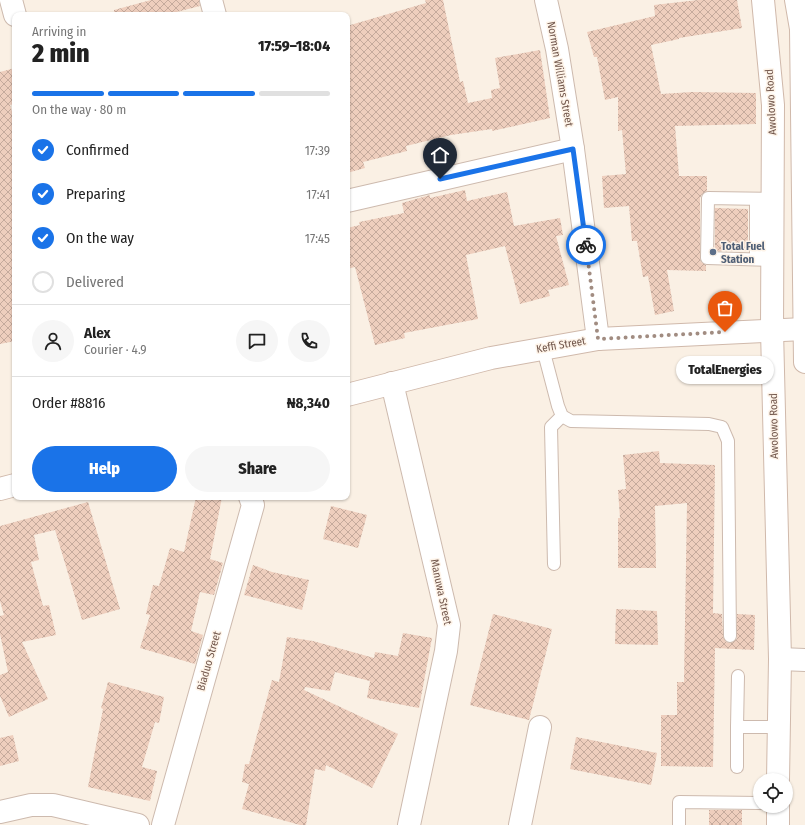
<!DOCTYPE html>
<meta charset="utf-8">
<style>
:root{--surface:#fff;--page:#f6f6f6;--text:#222;--muted:#767676;--line:#e0e0e0;--accent:#1a73e8}
body{margin:0;font-family:"Fira Sans Condensed",sans-serif;background:var(--page);color:var(--text);height:100vh;display:flex;flex-direction:column;font-size:15px;white-space:nowrap}
*{box-sizing:border-box;margin:0}
p{font-size:13px;color:var(--muted)}
.icon{flex:none;width:22px;height:22px;fill:none;stroke:currentColor;stroke-width:2;stroke-linecap:round;stroke-linejoin:round}
.map{position:relative;flex:1;overflow:hidden}
.sheet{position:absolute;left:12px;top:12px;width:338px;height:488px;display:flex;flex-direction:column;background:var(--surface);border-radius:8px;box-shadow:0 1px 3px #0004}
.sheet>*{flex:none}
.fabs{position:absolute;left:753px;top:773px;display:grid;gap:8px}
.fabs a{display:grid;place-items:center;width:40px;height:40px;border-radius:50%;background:var(--surface);box-shadow:0 1px 3px #0004;font-size:20px}
.pin{position:absolute;display:grid;place-items:center;width:34px;height:34px;color:#fff;margin:-41px -17px;border-radius:50% 50% 50% 0;rotate:-45deg;box-shadow:0 0 4px #0007}
.pin .icon{rotate:45deg}
.courier{position:absolute;display:grid;place-items:center;width:40px;height:40px;margin:-20px;border:3px solid #1a73e8;border-radius:50%;background:#fff;color:#222;box-shadow:0 1px 5px #0007}
.bubble{position:absolute;height:28px;border-radius:14px;background:var(--surface);box-shadow:0 1px 3px #0004;font-size:13px;font-weight:800;line-height:28px;text-align:center}
.headline em{font-style:normal;font-weight:800}
.headline div{display:flex;flex-direction:column-reverse}
.headline{display:flex;align-items:center;justify-content:space-between;height:68px;padding:0 20px}
h1{font-size:26px;font-weight:800;line-height:30px}
.bar{display:grid;grid-template-columns:repeat(4,1fr);gap:6px 4px;align-content:center;height:48px;padding:0 20px}
.bar i{height:5px;border-radius:3px;background:var(--line)}
.bar .selected{background:var(--accent)}
.bar p{grid-column:span 4}
.line{display:flex;align-items:center;gap:10px;padding:0 20px;border-top:1px solid var(--line)}
.line div{flex:1}
.round{display:grid;place-items:center;flex:none;width:42px;height:42px;border-radius:21px;background:var(--page)}
ol{padding:0 20px;list-style:none}
li{display:flex;align-items:center;gap:12px;height:44px}
li p{margin-inline-start:auto}
li .icon{padding:4px;border-radius:50%;background:var(--accent);color:#fff;stroke-width:4}
li:last-child{color:var(--muted)}
li i{width:22px;height:22px;border:2px solid var(--line);border-radius:50%}
.button{display:flex;gap:8px;margin-top:auto;padding:8px 20px}
.button a{flex:1;height:46px;border-radius:24px;background:var(--accent);color:#fff;font-size:16px;font-weight:800;line-height:46px;text-align:center}
.button a+a{background:var(--page);color:var(--text)}
.map>svg:first-child{display:block}
</style>
<div class="map">
<svg width="805" height="825" viewBox="0 0 805 825">
<defs>
<pattern id="building-cross-hatch" width="8" height="8" patternUnits="userSpaceOnUse"><rect width="8" height="8" fill="#eecebd"/><path d="M0 0l8 8M0 8l8-8" fill="none" stroke="#c5aa9c"/></pattern>
</defs>
<rect width="100%" height="100%" fill="#faf0e4"/>
<g fill="url(#building-cross-hatch)">
<polygon points="151,0 199,0 200,6 165,15 114,15 114,10"/>
<polygon points="425,0 443,0 460,82 463,81 468,103 492,98 491,90 500,88 495,58 540,50 550,118 492,131 492,129 451,135 406,146 407,151 363,162 365,168 347,173 347,26 426,3"/>
<polygon points="698,0 737,0 742,28 679,38 679,39 651,45 661,94 692,92 756,93 756,124 675,126 679,176 707,176 707,191 702,194 700,198 700,258 701,262 706,265 706,271 667,270 674,311 655,315 648,276 643,277 637,241 632,241 629,206 604,208 602,176 626,174 622,130 618,131 618,97 605,100 597,57 594,57 587,32 655,16 654,5"/>
<polygon points="15,68 15,104 10,105 15,121 15,341 0,344 0,72"/>
<polygon points="465,190 467,201 507,192 514,226 560,218 563,235 556,236 569,285 548,290 550,296 520,304 505,246 466,255 478,319 404,333 405,338 375,345 355,267 347,269 347,228 360,225 359,222 404,213 402,203 430,195 430,198"/>
<polygon points="715,208 748,209 748,251 715,251"/>
<polygon points="659,451 660,463 715,465 713,613 722,614 723,636 726,642 730,643 737,639 737,614 755,615 754,650 715,648 713,767 661,766 661,715 677,715 677,682 684,682 687,503 655,506 656,568 618,568 618,518 620,518 618,490 626,489 623,455"/>
<polygon points="196,497 222,497 210,559 223,563 214,595 200,592 191,631 203,635 195,664 140,648 150,615 146,614 153,585 159,586 170,548 184,552"/>
<polygon points="88,502 120,609 82,620 55,530 34,535 39,560 31,562 43,606 49,605 56,635 22,642 48,699 9,717 0,696 0,675 8,672 0,634 0,616 4,615 0,601 0,526"/>
<polygon points="331,506 367,515 358,548 323,539"/>
<polygon points="253,565 272,572 309,580 302,610 244,595"/>
<polygon points="616,609 657,611 658,645 615,644"/>
<polygon points="493,614 552,629 529,720 470,705"/>
<polygon points="403,633 432,638 419,708 367,698 370,681 335,672 330,691 305,687 304,690 398,734 372,788 326,765 325,771 315,769 306,825 300,825 242,809 249,784 242,782 245,764 249,764 272,680 279,682 287,637 313,641 374,658 375,652 398,656"/>
<polygon points="108,682 164,697 159,723 155,722 142,767 157,771 150,801 88,787 103,709 101,708"/>
<polygon points="13,735 19,761 0,766 0,738"/>
<polygon points="576,737 657,753 651,785 570,769"/>
<rect x="709" y="810" width="33" height="15"/>
</g>
<g fill="none" stroke-linecap="round" stroke-linejoin="round">
<defs>
<g id="lane">
<polyline points="756,259 756,199"/>
<polyline points="772,260 707,258 708,198 772,199"/>
<polyline points="543,349 558,406 562,416 571,421 709,424 722,427 728,441 730,636"/>
<polyline points="554,564 551,427 562,416"/>
<polyline points="738,676 737,727 778,727"/>
<polyline points="737,767 737,727"/>
<polyline points="679,825 679,802 760,803"/>
</g>
<g id="street">
<polyline points="11,0 15,15"/>
<polyline points="211,0 215,15"/>
<polyline points="546,0 557,49 573,149 598,339"/>
<polyline points="347,201 573,149"/>
<polyline points="392,383 449,625 446,651 409,825"/>
<polyline points="780,659 805,660"/>
<polyline points="0,812 31,805 53,805 138,825"/>
<polyline points="163,825 253,505 250,497"/>
<polyline points="520,825 540,727"/>
</g>
<g id="secondary">
<polyline points="763,0 773,105 772,330 780,659 778,780"/>
<polyline points="796,0 801,29 805,362"/>
<polyline points="347,395 491,358 598,339 804,329"/>
<polyline points="0,489 15,485"/>
<polyline points="778,806 778,825"/>
</g>
</defs>
<use href="#lane" stroke="#cdbaae" stroke-width="14"/>
<use href="#street" stroke="#cdbaae" stroke-width="24"/>
<use href="#secondary" stroke="#d0b9ab" stroke-width="24"/>
<use href="#lane" stroke="#fff" stroke-width="12"/>
<use href="#street" stroke="#fff" stroke-width="22"/>
<use href="#secondary" stroke="#fff" stroke-width="22"/>
</g>
<g fill="none" stroke-linecap="round" stroke-linejoin="round">
<polyline stroke="#a18c81" stroke-width="4" stroke-dasharray="0 7.2" points="586,245 598,339 725,332"/>
<polyline stroke="#1a73e8" stroke-width="5" points="440,179 573,149 586,245"/>
</g>
<circle fill="#5c6f8a" stroke="#fef4e9" stroke-width="1.5" cx="713" cy="252" r="4"/>
<g text-anchor="middle" dominant-baseline="central" stroke-width="3" stroke-linejoin="round" paint-order="stroke">
<g font-size="11" fill="#71564b" stroke="#fef4e9">
<text transform="translate(560 74) rotate(80)">Norman Williams Street</text>
<text transform="translate(771 102) rotate(-93)">Awolowo Road</text>
<text transform="translate(561 345) rotate(-10)">Keffi Street</text>
<text transform="translate(774 426) rotate(-91)">Awolowo Road</text>
<text transform="translate(441 592) rotate(78)">Manuwa Street</text>
<text transform="translate(209 661) rotate(-74)">Biaduo Street</text>
</g>
<g font-size="11" font-weight="bold" fill="#4e5e75" stroke="#fef4e9" text-anchor="start">
<text x="721" y="246">Total Fuel<tspan x="721" dy="13">Station</tspan></text>
</g>
</g>
</svg>
<div class="fabs">
<a><svg class="icon" aria-label="locate" viewBox="0 0 24 24"><circle cx="12" cy="12" r="6"/><path d="M12 2v4M12 18v4M2 12h4M18 12h4"/></svg></a>
</div>
<div class="pin" style="left:725px;top:332px;background:#ea580c"><svg class="icon" aria-label="bag" viewBox="0 0 24 24"><path d="M5 8h14l-1 12H6zM9 8a3 3 0 0 1 6 0"/></svg></div>
<div class="pin" style="left:440px;top:179px;background:#1f2937"><svg class="icon" aria-label="home" viewBox="0 0 24 24"><path d="M3 11l9-7 9 7M6 9v11h12V9"/></svg></div>
<div class="courier" style="left:586px;top:245px"><svg class="icon" aria-label="bike" viewBox="0 0 24 24"><circle cx="6" cy="16" r="4"/><circle cx="18" cy="16" r="4"/><path d="M6 16l4-8h5l3 8M10 8l3 8H6M13 5h3"/></svg></div>
<div class="bubble" style="left:676px;top:356px;width:98px">TotalEnergies</div>
<section class="sheet">
<div class="headline"><div><h1>2 min</h1><p>Arriving in</p></div><em>17:59–18:04</em></div>
<div class="bar"><i class="selected"></i><i class="selected"></i><i class="selected"></i><i></i><p>On the way · 80 m</p></div>
<ol>
<li><svg class="icon" aria-label="check" viewBox="0 0 24 24"><path d="M5 12l5 5 9-10"/></svg>Confirmed<p>17:39</p></li>
<li><svg class="icon" aria-label="check" viewBox="0 0 24 24"><path d="M5 12l5 5 9-10"/></svg>Preparing<p>17:41</p></li>
<li><svg class="icon" aria-label="check" viewBox="0 0 24 24"><path d="M5 12l5 5 9-10"/></svg>On the way<p>17:45</p></li>
<li><i></i>Delivered</li>
</ol>
<div class="line" style="height:72px"><a class="round"><svg class="icon" aria-label="person" viewBox="0 0 24 24"><circle cx="12" cy="8" r="4"/><path d="M4 21q1-7 8-7t8 7"/></svg></a><div><b>Alex</b><p>Courier · 4.9</p></div><a class="round"><svg class="icon" aria-label="chat" viewBox="0 0 24 24"><path d="M4 5h16v11H9l-5 4z"/></svg></a><a class="round"><svg class="icon" aria-label="phone" viewBox="0 0 24 24"><path d="M5 4h4l2 5-3 2q2 4 5 5l2-3 5 2v4C11 20 4 13 5 4z"/></svg></a></div>
<div class="line" style="height:52px"><div>Order #8816</div><b>₦8,340</b></div>
<div class="button"><a>Help</a><a>Share</a></div>
</section>
</div>
